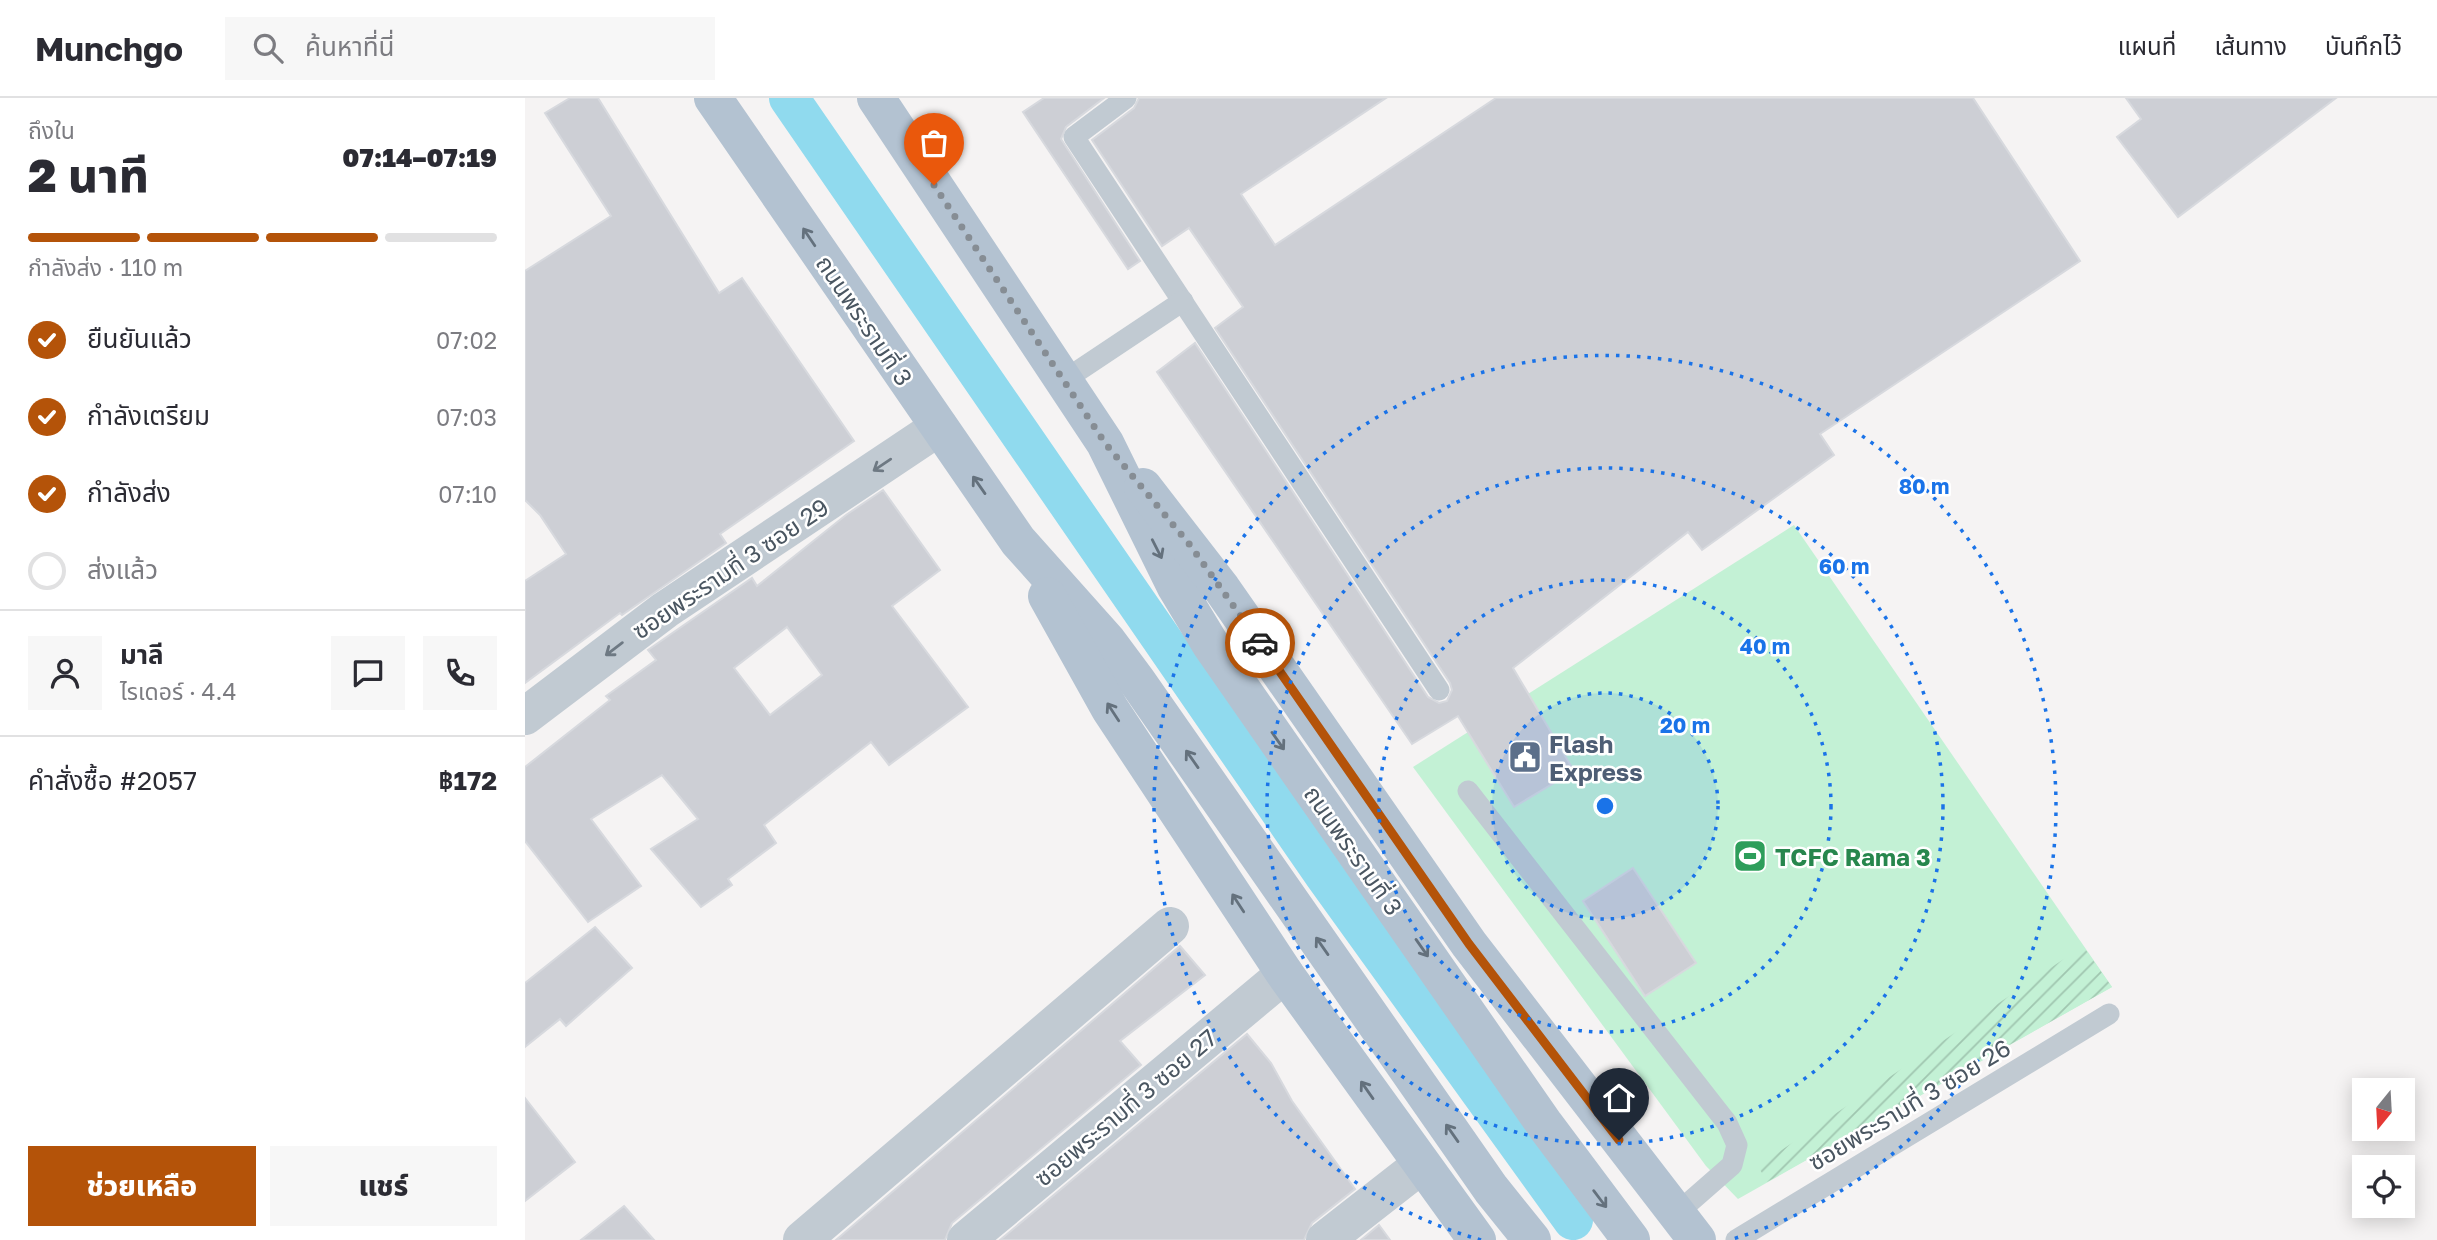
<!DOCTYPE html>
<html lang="th">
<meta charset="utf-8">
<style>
:root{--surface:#fff;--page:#f7f7f7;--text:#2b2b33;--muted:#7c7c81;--line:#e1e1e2;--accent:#b45309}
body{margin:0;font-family:"Golos Text","Noto Sans Thai",sans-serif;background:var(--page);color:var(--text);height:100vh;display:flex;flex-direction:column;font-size:26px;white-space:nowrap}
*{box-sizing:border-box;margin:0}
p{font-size:23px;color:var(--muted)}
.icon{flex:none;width:38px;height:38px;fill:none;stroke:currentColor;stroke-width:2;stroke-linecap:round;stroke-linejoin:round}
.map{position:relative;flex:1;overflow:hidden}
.side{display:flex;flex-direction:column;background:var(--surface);width:525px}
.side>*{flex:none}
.needle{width:46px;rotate:198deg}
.fabs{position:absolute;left:1827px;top:980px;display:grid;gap:14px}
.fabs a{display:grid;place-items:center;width:63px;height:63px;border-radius:0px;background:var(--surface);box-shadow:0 4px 18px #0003;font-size:35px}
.pin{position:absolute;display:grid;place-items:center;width:60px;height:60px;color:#fff;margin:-72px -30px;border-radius:50% 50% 50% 0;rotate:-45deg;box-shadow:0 0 7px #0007}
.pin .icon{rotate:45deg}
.courier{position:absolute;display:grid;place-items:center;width:70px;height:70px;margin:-35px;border:5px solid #b45309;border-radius:50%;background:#fff;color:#222;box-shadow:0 2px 9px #0007}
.head em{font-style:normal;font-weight:800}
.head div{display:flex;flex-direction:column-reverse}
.head{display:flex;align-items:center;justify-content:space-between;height:119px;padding:0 28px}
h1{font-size:46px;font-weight:800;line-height:52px}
.bar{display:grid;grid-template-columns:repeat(4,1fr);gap:10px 7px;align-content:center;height:84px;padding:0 28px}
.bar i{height:9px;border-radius:5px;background:var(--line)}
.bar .selected{background:var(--accent)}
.bar p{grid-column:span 4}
.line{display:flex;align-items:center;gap:18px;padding:0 28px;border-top:2px solid var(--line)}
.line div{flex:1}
.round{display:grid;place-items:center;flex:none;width:74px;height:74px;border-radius:0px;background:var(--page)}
ol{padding:0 28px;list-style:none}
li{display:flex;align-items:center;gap:21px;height:77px}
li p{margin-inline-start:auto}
li .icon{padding:7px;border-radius:50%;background:var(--accent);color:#fff;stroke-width:4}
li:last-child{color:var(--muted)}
li i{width:38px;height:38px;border:4px solid var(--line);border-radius:50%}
.button{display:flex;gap:14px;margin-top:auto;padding:14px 28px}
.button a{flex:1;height:80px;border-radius:0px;background:var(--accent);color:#fff;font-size:28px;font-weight:800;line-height:80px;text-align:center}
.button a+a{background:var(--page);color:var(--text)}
header{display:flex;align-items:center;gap:42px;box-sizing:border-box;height:98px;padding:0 35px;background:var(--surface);border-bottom:2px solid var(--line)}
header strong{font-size:33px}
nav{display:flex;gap:38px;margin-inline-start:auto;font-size:24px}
.search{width:490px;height:63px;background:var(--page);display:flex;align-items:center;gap:18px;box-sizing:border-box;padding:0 24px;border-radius:0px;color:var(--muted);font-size:26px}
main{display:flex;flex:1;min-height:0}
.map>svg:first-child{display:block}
</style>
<header>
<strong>Munchgo</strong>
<div class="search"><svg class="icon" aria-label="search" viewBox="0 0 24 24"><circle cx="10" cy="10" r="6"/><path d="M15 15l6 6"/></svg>ค้นหาที่นี่</div>
<nav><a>แผนที่</a><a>เส้นทาง</a><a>บันทึกไว้</a></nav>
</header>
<main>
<section class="side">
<div class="head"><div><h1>2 นาที</h1><p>ถึงใน</p></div><em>07:14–07:19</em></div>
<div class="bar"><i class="selected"></i><i class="selected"></i><i class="selected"></i><i></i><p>กำลังส่ง · 110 m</p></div>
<ol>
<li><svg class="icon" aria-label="check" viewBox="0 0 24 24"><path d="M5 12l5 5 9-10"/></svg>ยืนยันแล้ว<p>07:02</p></li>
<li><svg class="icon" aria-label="check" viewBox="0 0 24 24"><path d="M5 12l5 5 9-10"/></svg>กำลังเตรียม<p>07:03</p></li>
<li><svg class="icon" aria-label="check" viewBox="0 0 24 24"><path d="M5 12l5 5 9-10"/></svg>กำลังส่ง<p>07:10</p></li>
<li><i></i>ส่งแล้ว</li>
</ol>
<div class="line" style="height:126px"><a class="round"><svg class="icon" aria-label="person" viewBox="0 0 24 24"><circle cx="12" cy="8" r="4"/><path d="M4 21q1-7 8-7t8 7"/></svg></a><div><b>มาลี</b><p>ไรเดอร์ · 4.4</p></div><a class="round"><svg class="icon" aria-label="chat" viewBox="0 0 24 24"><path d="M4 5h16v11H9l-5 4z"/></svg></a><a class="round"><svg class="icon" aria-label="phone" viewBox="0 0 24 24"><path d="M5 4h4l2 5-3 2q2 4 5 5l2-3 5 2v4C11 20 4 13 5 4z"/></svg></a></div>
<div class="line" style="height:91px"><div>คำสั่งซื้อ #2057</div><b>฿172</b></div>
<div class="button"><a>ช่วยเหลือ</a><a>แชร์</a></div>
</section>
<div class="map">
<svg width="1912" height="1142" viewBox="0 0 1912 1142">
<defs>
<pattern id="garden-furrows" width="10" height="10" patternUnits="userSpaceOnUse" patternTransform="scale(1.75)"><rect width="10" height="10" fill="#c3f1d5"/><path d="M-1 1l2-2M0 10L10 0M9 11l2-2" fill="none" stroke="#a0c6b0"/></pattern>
</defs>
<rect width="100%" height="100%" fill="#f5f3f3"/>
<polygon fill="#c3f1d5" points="1269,427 1587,889 1213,1101 1181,1068 888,669"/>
<polygon fill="url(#garden-furrows)" points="1558,848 1587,889 1242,1084 1233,1068"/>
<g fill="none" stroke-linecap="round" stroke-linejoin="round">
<polyline stroke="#90daee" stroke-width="40" points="264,0 800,778 1048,1122"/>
</g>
<g fill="#cdcfd5" stroke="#d7d9de" stroke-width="2" fill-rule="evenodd">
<polygon points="45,0 73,0 194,195 217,180 329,343 195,436 201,445 97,517 95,515 0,585 0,483 41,456 15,417 0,402 0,173 86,118 20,15"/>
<polygon points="519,0 579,0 541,29 536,41 615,163 603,171 498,14"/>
<polygon points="614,0 861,0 716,96 750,147 971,0 1448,0 1555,163 1295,336 1309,357 1177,452 1163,434 988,570 1049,673 989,709 933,618 887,646 632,274 670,245 903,599 914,605 922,603 927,592 925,585 690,230 718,209 664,130 637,148 567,42 609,10"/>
<polygon points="1601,0 1811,0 1653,119 1592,39 1616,21"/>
<path d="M358,392L415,472L367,508L443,609L364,667L346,644L239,727L251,745L203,781L207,787L176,809L126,751L173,721L137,677L66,721L116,788L63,824L0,743V669L85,602L81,598L131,562L123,552L227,480L232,488L321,417ZM262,529L297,577L245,617L209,570Z"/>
<polygon points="1108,770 1171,865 1120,898 1058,803"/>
<polygon points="70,829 107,870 41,928 35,921 0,949 0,885"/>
<polygon points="655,848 680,877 595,943 616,967 427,1125 420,1142 311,1142"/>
<polygon points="722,936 746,965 767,1003 830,1091 787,1125 779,1142 475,1142"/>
<polygon points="0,1000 50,1064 0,1103"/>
<polygon points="99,1108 129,1142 56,1142"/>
<polygon points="854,1127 865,1142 836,1142"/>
</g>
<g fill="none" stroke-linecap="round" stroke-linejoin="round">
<g stroke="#c1cad2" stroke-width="21">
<polyline points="601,0 549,39 914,592"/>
<polyline points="538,283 658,203"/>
<polyline points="943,693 1202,1025 1212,1047 1207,1067 1151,1116"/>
<polyline points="1211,1142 1584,916"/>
</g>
<g stroke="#c1cad2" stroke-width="38">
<polyline points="0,618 140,512 414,329"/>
<polyline points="277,1142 645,828"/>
<polyline points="441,1142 760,876"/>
<polyline points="800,1142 896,1067"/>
</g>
<g stroke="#b3c2d1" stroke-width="38">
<polyline points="188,0 493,443 583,544 612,583 966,1091 1007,1142"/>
<polyline points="351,0 580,345 651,489 686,547 1020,1027 1106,1142"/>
<polyline points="618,389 697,491 944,846 1172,1142"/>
<polyline points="522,498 585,611 760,876 952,1142"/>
</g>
</g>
<defs><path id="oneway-shaft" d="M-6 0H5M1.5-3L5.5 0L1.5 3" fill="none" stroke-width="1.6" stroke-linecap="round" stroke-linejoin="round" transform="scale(1.75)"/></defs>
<g stroke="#64717d">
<use href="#oneway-shaft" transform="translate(284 139) rotate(-124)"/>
<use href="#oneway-shaft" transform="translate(454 387) rotate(-125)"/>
<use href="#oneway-shaft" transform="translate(632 451) rotate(63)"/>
<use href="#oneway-shaft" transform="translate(588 614) rotate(-123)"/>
<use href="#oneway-shaft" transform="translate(753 643) rotate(55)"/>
<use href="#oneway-shaft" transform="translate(667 661) rotate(-125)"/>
<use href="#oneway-shaft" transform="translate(713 805) rotate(-123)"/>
<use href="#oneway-shaft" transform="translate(797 848) rotate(-125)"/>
<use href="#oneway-shaft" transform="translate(897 850) rotate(55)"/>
<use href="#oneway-shaft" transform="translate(842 992) rotate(-125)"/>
<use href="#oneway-shaft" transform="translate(927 1035) rotate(-125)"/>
<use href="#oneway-shaft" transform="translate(1075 1101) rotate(53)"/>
</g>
<g stroke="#6e7983">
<use href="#oneway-shaft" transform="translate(357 367) rotate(146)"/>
<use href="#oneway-shaft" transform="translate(89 551) rotate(143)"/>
</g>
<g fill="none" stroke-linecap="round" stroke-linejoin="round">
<polyline stroke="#868d94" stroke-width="7" stroke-dasharray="0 12.6" points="409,87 580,345 665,447 735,545"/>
<polyline stroke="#b45309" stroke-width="9" points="735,545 944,846 1094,1042"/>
</g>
<circle cx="1080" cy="708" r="113" fill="#1a73e8" fill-opacity=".12"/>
<g fill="none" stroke="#1a73e8" stroke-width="3.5" stroke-dasharray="3.5 7">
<circle cx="1080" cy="708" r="113"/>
<circle cx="1080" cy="708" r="226"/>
<circle cx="1080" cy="708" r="338"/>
<path d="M956 1142A451 451 0 1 1 1204 1142"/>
</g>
<defs>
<symbol id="civic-square" viewBox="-11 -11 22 22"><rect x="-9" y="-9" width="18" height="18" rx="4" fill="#5c6f8a" stroke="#fff"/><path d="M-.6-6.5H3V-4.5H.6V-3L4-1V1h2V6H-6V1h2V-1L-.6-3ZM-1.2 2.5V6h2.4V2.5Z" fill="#fff"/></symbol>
<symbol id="stadium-square" viewBox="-11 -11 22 22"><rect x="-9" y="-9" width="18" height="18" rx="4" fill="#2e9e5b" stroke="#fff"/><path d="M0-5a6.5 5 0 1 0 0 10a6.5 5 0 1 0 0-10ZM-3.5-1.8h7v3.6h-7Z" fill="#fff"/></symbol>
</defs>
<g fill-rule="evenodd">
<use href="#civic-square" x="981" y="640" width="38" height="38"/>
<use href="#stadium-square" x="1206" y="739" width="38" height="38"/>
</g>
<g text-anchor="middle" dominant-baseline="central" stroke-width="5" stroke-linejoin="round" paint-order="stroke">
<g font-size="24" fill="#4a5661" stroke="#fff">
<text transform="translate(340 222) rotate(56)">ถนนพระรามที่ 3</text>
<text transform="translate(205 470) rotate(-34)">ซอยพระรามที่ 3 ซอย 29</text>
<text transform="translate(829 752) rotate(55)">ถนนพระรามที่ 3</text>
<text transform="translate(1384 1006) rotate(-31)">ซอยพระรามที่ 3 ซอย 26</text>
<text transform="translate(600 1009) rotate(-40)">ซอยพระรามที่ 3 ซอย 27</text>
</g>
<g font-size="24" font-weight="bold" fill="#4e5e75" stroke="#fff" text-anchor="start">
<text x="1024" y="645">Flash<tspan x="1024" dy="28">Express</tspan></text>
</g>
<g font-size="24" font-weight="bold" fill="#27864d" stroke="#fff" text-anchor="start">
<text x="1250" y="758">TCFC Rama 3</text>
</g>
</g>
<circle cx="1080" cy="708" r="10" fill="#1a73e8" stroke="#fff" stroke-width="3.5"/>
<g font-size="21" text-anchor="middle" font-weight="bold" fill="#1a73e8" stroke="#fff" stroke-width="5" stroke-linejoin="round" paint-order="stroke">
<text x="1399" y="396">80 m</text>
<text x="1319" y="476">60 m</text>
<text x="1240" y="556">40 m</text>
<text x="1160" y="635">20 m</text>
</g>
</svg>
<div class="fabs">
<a><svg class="needle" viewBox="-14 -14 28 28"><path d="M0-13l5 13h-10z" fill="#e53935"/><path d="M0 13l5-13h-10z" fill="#7c7c81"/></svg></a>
<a><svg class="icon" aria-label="locate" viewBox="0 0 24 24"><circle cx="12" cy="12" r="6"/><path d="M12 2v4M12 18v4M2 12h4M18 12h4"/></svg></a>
</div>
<div class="pin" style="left:409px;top:87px;background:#ea580c"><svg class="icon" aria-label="bag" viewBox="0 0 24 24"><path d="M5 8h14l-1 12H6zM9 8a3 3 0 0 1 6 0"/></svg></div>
<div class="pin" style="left:1094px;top:1042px;background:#1f2937"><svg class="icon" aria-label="home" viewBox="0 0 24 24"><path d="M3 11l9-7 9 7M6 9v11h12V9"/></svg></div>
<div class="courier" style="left:735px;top:545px"><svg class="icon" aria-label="car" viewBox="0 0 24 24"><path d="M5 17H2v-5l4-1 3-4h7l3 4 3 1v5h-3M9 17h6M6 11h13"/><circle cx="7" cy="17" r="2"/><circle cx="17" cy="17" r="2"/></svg></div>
</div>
</main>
